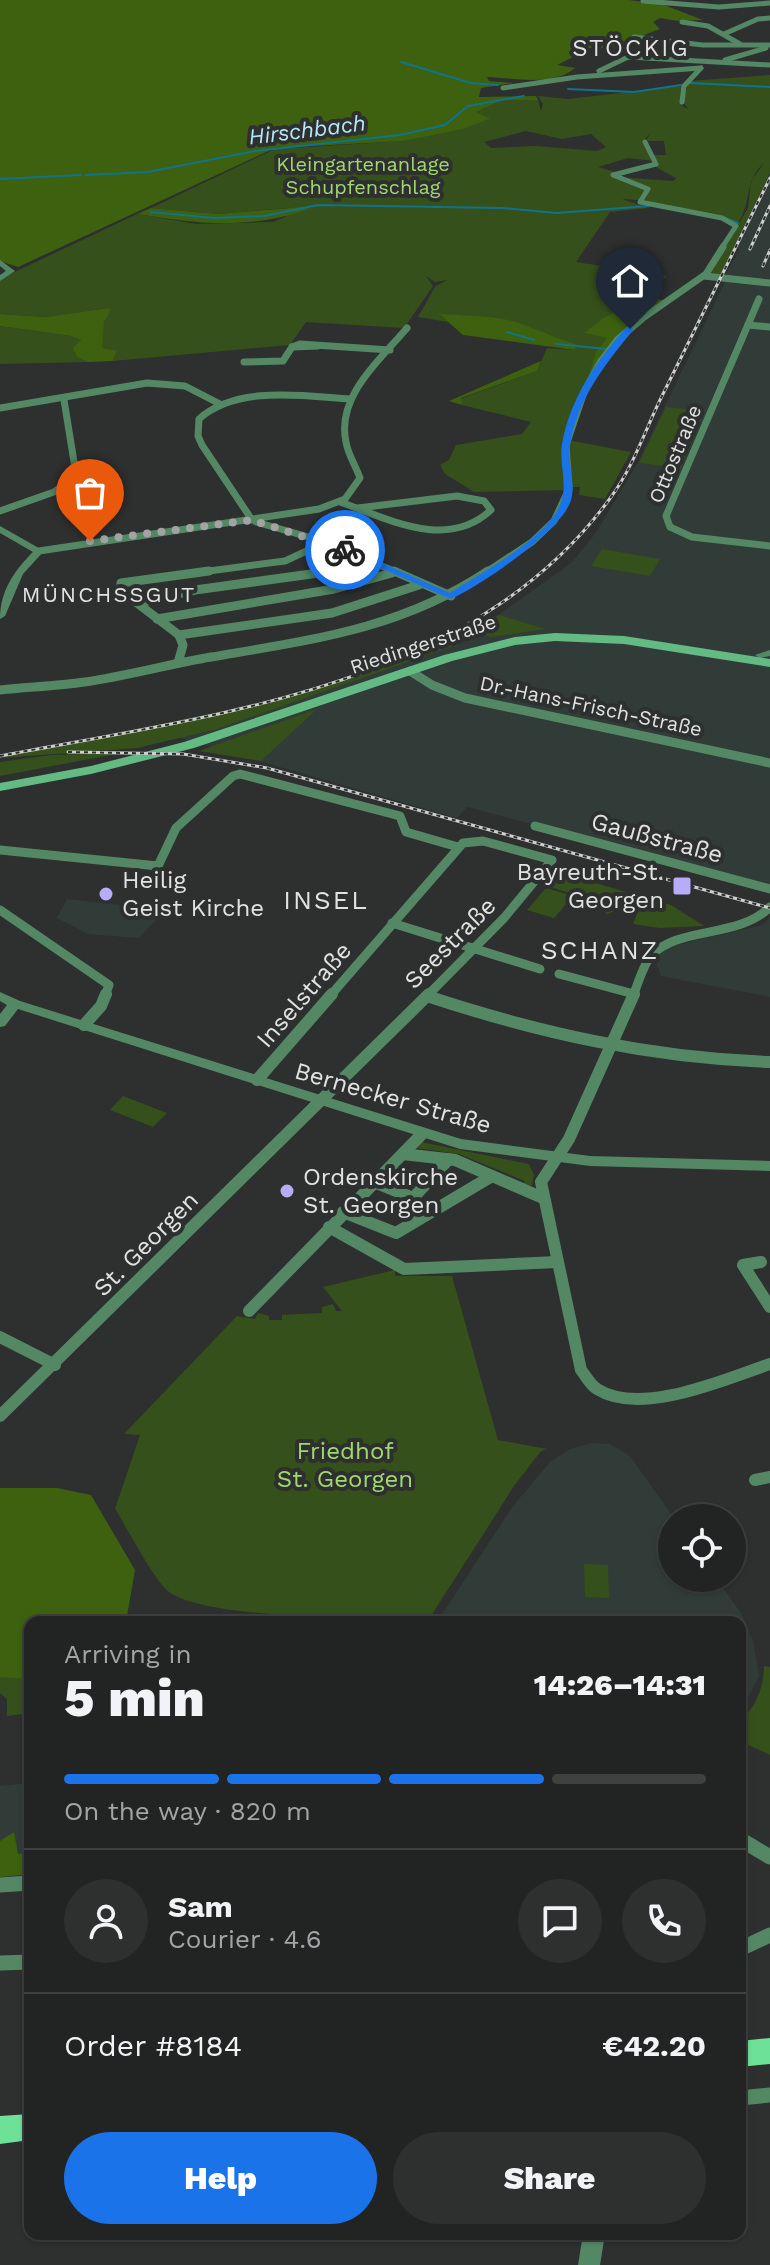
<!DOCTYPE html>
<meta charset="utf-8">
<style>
:root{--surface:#222423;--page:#2e3030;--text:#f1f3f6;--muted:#a2a4a6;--line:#3f4141;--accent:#1a73e8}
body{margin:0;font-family:"Work Sans",sans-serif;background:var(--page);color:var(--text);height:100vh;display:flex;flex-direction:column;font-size:30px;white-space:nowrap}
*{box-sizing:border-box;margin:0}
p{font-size:26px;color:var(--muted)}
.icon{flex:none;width:44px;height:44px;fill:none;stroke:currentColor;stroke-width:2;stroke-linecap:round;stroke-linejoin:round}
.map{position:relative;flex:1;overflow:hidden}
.drawer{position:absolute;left:24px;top:1616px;width:722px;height:624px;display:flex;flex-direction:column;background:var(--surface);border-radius:16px;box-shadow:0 2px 6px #0004,0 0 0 2px var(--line)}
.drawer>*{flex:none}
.tools{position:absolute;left:658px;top:1504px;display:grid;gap:16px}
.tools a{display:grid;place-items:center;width:88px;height:88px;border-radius:50%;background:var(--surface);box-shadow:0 2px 6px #0004,0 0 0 2px var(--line);font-size:40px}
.pin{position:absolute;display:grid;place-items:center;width:68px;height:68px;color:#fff;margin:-82px -34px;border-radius:50% 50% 50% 0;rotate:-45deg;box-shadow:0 0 8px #0007}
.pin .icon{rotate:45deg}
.courier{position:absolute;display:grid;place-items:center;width:80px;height:80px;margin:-40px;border:6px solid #1a73e8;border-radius:50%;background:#fff;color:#222;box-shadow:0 2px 10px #0007}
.head em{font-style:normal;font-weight:800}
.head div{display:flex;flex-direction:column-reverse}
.head{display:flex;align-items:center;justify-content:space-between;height:136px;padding:0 40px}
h1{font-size:52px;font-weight:800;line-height:60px}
.bar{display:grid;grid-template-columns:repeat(4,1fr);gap:12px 8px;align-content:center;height:96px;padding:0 40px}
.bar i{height:10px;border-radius:6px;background:var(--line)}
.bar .active{background:var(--accent)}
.bar p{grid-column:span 4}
.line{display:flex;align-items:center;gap:20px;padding:0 40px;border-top:2px solid var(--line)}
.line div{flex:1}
.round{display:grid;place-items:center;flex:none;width:84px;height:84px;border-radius:42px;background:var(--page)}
.cta{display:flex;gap:16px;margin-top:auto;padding:16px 40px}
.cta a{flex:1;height:92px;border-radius:48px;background:var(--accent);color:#fff;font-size:32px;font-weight:800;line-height:92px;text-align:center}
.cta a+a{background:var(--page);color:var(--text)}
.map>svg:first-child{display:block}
</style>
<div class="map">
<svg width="770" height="2265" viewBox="0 0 770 2265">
<rect width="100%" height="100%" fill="#2d302f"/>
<g fill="#313c39">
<polygon points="770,174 770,282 724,277 740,249 733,248"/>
<polygon points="726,280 770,285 770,886 467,807 457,818 179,738 381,669 498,615 571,563 595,534 637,464"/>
<polygon points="67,899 166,910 139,938 88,934 57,918"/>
<polygon points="770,917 770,997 661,976 655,958 671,946 763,925"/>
<polygon points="592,1443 610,1444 630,1456 674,1518 672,1578 716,1578 741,1613 753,1641 759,1676 740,1714 740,1622 437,1622 513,1506 550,1462 570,1449"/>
<polygon points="30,1783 30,1880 0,1882 0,1786"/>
</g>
<g fill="#36501b" fill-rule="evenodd">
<path d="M770,75V173L720,276L709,274L748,208L751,181L764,163C744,180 752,202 738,223L644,200L649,189L639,200L622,199L648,208L610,212L576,262L667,276L643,297L585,333L608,338L568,440L631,452L605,499L579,495L580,487H570L569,490L474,492L445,474L440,465L449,460L456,445L522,434L531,422L462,405L460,399L537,371L547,348L575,350L577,344L546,337L523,325L440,315L448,322L418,317L435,287L447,280L435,282L426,276L433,286L404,328L306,322L290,345L113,361L117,352L102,348L100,338L108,308L47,317L0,314V279L137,214L196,224L273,222L287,216V208L218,214L151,208L275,149L404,141L488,120L476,112L503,100H538L541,111L543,104L538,96L568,99L682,86V106L688,109L683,102L689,81ZM526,131L562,139L591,134L606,147L597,151L536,146L491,148L484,142ZM651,132L646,141H664L666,155H653L658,162L654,166L676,178L674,181L615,177V172L598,167L628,158L655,161L644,141Z"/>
<polygon points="0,326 71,336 81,340 77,357 87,362 0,364"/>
<polygon points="666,407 702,411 681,468 639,463"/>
<polygon points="602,549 660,559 650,576 591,566"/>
<polygon points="499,615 546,629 490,637 481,632 492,626 487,622"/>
<polygon points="447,640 459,644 217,729 137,748 0,758 266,702 367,672"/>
<polygon points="317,709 261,761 199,751"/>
<polygon points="121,753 0,776 0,762 51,755"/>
<polygon points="561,873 671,905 704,926 660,928 633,924 637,914 620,909 607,914 597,902 548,886"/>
<polygon points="546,888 573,896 554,918 527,910"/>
<polygon points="123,1096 167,1113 153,1127 110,1110"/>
<polygon points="421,1142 529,1164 534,1175 532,1185 521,1186 525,1181 459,1154 416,1148"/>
<path d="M395,1270V1276H452L498,1440L547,1449L541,1451L514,1486L431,1616L417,1620C369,1618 200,1619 168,1591C152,1577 128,1529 115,1509L140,1435L124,1434L237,1316L255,1319L258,1313L269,1316V1320H282V1315L322,1313V1307L333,1304L336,1311H342L323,1287Z"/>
<polygon points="584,1564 608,1565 609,1598 585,1597"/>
<path d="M764,1666L770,1667V1755L740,1741V1719C756,1710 764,1684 764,1666Z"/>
<polygon points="0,1677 30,1677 30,1713 7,1716 7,1699 0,1693"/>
</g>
<g fill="#3d610f">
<path d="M0,0H629L664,5L703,20L678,21L660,18L653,22L660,29L610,48H591L557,65L575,68C552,87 515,78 487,77L489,81L514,83L481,88L479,97L536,96L538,100H503L476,112L490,119L462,129L404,141L275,148L18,267L0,261Z"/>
<path d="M302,207L309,209C249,230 198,224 137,214L151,208L218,214Z"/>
<polygon points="643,297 668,301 617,340 584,392 596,352 607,338 584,333 604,318"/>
<polygon points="108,308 111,310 104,322 102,348 117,351 113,361 87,362 77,357 73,348 81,340 71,336 0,326 0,314 46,317"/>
<path d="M439,314C466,316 496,315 522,324C542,331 556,339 577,344L575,350L463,335Z"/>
<polygon points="541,361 537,371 461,398 462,405 449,401"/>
<polygon points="0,1488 57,1488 91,1495 135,1570 126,1622 30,1622 29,1679 0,1677"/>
<polygon points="14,1832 18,1854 30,1852 30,1874 0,1877 0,1841"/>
</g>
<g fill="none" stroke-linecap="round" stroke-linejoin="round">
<g stroke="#10738d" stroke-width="2">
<polyline points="401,62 471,83 498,85"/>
<polyline points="691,83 770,87"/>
<polyline points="568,89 634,92 681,85"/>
<polyline points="86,175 148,172 255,151 400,135 445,125 468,106 524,96"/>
<polyline points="0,179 81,175"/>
<polyline points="151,212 214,218 264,216 318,205 502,208 557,213 649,206"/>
<polyline points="723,217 738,223"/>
<polyline points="507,332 534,340"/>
<polyline points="556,344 607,349"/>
</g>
<g stroke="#548865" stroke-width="5">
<polyline points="643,1 719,7 770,3"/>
<polyline points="682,22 708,26 740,44"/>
<polyline points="724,34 758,19 770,18"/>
<polyline points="634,37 703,45 770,45"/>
<polyline points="725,60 766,48"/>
<polyline points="599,71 628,57 770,65"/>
<polyline points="503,88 577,77 701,68"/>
<polyline points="682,102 684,86 701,68"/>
<polyline points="645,142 656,164 613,175 648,189 640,202 722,218 736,226 721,249"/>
</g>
<g stroke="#548865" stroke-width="7">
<polyline points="704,276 770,283"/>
<polyline points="759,299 666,516 670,527 692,537 770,546"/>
<polyline points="748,325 770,327"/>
<polyline points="318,346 292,347 300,344 390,350"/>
<polyline points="244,362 283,361 292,347"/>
<polyline points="0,408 147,383 185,386 220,404"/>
<path d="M340,502C389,519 447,551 491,510L484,501L457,496L358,508"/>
<polyline points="0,511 54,492 73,478 75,468 64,400"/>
<path d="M252,520L202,445L198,436L199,419C237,385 303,396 350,399"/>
<polyline points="256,522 326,542 398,573"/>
<path d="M39,551L319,509L345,499L360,478C356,466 348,455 346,442C336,396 380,360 407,328"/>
<polyline points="194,573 285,561 326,542"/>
<polyline points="325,573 367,560"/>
<polyline points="485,573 532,542 554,521 569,489 566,445 584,392 601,361 617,340 643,318 706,274 723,247"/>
</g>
<g stroke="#548865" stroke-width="9">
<polyline points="394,571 451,596"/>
<polyline points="138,603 195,590 333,571"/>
<polyline points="157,619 334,589 392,573"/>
<polyline points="179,635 332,613 419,585"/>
<polyline points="178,663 183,645 179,635 120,590 121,583 209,571"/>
<polyline points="410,671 432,685 465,698 770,763"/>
<path d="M0,690C28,687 57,686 85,682C127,676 169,664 211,657C311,640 401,629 488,571"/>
<polyline points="535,826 770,889"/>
<polyline points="0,850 158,866 176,828 233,776 240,774 400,816 406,832 458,847"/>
<polyline points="0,910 109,985 105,996"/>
<polyline points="392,923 540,969"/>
<polyline points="559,974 634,994"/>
<polyline points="330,996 463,843 483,841 552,860 504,918 427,996"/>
<path d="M633,996C638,984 643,965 651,956C677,926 738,939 770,907"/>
</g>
<g stroke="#548865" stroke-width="12">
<path d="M634,994L569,1139L541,1182L581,1370C586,1376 590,1385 597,1389C641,1417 725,1379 770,1364"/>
<path d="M427,996C539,1033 651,1058 770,1062"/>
<polyline points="84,1025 101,1006 106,994"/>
<polyline points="257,1080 332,994"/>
<polyline points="403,1154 455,1160 543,1198"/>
<polyline points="374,1182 413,1198 449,1159"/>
<polyline points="343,1212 396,1233 492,1176"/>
<polyline points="329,1227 404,1269 557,1262"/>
<polyline points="761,1262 743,1265 770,1307"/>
<polyline points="249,1311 422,1134"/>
<polyline points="0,1337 55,1365"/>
<polyline points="0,1416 429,994"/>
<polyline points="755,1480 770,1477"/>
</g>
<g stroke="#548865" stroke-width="15">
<polyline points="740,1839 770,1857"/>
<polyline points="0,1885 30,1883"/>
<polyline points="740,1949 770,1935"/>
<polyline points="0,1963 30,1962"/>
<polyline points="740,2098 770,2095"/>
</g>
<g fill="#548865" fill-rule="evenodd">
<polygon points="0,260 15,271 0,281 0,275 6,271 0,266"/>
<path d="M0,526L44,551L23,574L5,616L0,619C0,591 14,571 33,552L0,533Z"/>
<polygon points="770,650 770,656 760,658 755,655"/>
<polygon points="0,992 20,1001 461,1139 590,1156 770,1161 770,1171 590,1166 460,1149 18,1009 5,1026 0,1027 0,1014 7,1005 0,1001"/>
<polygon points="583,2234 605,2234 600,2265 578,2265"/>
</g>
<polygon fill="#63ba82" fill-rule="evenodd" points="555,633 624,636 770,659 770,667 624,644 555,641 515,645 452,661 194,748 91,774 0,791 0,783 91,766 184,742 444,655 515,637"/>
<g fill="#6ee198" fill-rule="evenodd">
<polygon points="770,2038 770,2064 740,2067 740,2041"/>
<polygon points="30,2114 30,2140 0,2144 0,2116"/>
</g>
<defs>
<g id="rail">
<polyline points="750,249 770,206"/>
<polyline points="763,266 770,250"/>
<polyline points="68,752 183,754 267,768 770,908"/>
<path d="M0,756C214,715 474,687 611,497C632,469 645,431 660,400C697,326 733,252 770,178"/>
</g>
</defs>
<use href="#rail" stroke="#cdd0cf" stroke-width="3"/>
<use href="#rail" stroke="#2d302f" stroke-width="2" stroke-dasharray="4" stroke-linecap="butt"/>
</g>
<path fill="#1a73e8" d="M627,327L634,329C606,363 577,399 570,445C567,462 576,483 571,500C563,530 479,587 451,599L342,551V548H348L450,593C480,573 554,535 562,499C567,482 559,462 562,444C570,398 597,360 627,327Z"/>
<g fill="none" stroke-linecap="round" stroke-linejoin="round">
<polyline stroke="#a2a4a3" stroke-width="8" stroke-dasharray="0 14.4" points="90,541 252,520 345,550"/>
</g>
<g fill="#b6acf8" stroke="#2d302f" stroke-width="3">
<rect x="672" y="876" width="20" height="20" rx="4"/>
<circle cx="106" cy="894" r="8"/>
<circle cx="287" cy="1191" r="8"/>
</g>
<g text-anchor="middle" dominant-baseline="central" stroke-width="8" stroke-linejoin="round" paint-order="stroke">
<g font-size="20" fill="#a2d770" stroke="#2d302f">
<text x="363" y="164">Kleingartenanlage<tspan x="363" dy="23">Schupfenschlag</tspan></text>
</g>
<g font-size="20" fill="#e1e3e2" stroke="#2d302f">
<text transform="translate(675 454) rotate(-67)">Ottostraße</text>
<text transform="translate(423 644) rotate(-18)">Riedingerstraße</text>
<text transform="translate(591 706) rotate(12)">Dr.-Hans-Frisch-Straße</text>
</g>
<g font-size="22" font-style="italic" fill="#b4e7f9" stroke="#2d302f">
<text transform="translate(307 130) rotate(-7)">Hirschbach</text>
</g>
<g font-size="22" letter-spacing="2" fill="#e1e3e2" stroke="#2d302f">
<text x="109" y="594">MÜNCHSSGUT</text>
</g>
<g font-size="24" letter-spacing="2" fill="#e1e3e2" stroke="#2d302f">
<text x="631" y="48">STÖCKIG</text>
</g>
<g font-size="24" fill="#e1e3e2" stroke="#2d302f">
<text transform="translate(657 838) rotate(15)">Gaußstraße</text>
<text transform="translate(450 943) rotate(-45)">Seestraße</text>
<text transform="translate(304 995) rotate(-49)">Inselstraße</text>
<text transform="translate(393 1098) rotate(16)">Bernecker Straße</text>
<text transform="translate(146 1244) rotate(-45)">St. Georgen</text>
</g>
<g font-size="24" fill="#e1e3e2" stroke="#2d302f" text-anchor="start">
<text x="664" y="872" text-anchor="end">Bayreuth-St.<tspan x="664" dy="28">Georgen</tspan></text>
<text x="122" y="880">Heilig<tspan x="122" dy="28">Geist Kirche</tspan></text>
<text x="303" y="1177">Ordenskirche<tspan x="303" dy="28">St. Georgen</tspan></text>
</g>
<g font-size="24" fill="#a2d770" stroke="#2d302f">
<text x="345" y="1451">Friedhof<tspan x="345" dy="28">St. Georgen</tspan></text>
</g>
<g font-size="26" letter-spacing="2" fill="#e1e3e2" stroke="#2d302f">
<text x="326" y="900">INSEL</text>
<text x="600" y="950">SCHANZ</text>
</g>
</g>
</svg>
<div class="tools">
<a><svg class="icon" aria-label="locate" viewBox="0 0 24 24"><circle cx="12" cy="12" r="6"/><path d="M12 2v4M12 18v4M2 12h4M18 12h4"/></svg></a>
</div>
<div class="pin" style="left:90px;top:541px;background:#ea580c"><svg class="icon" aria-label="bag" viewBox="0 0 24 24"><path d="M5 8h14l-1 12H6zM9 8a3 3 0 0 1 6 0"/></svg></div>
<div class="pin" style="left:630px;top:329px;background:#1f2937"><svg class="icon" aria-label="home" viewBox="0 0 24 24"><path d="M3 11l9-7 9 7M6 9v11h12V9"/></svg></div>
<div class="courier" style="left:345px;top:550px"><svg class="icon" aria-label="bike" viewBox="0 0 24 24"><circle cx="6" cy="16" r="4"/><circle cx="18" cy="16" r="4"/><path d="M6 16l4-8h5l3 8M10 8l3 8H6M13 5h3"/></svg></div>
<section class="drawer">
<div class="head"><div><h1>5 min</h1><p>Arriving in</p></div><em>14:26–14:31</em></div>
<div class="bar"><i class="active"></i><i class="active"></i><i class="active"></i><i></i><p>On the way · 820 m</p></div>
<div class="line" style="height:144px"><a class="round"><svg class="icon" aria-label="person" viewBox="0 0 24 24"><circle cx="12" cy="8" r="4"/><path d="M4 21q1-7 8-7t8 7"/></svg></a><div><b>Sam</b><p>Courier · 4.6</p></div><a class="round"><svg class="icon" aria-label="chat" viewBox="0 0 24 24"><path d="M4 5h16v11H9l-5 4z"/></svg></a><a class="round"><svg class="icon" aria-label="phone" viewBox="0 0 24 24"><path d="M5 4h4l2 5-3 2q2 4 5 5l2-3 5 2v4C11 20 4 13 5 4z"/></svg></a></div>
<div class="line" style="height:104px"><div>Order #8184</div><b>€42.20</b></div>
<div class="cta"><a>Help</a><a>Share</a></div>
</section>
</div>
